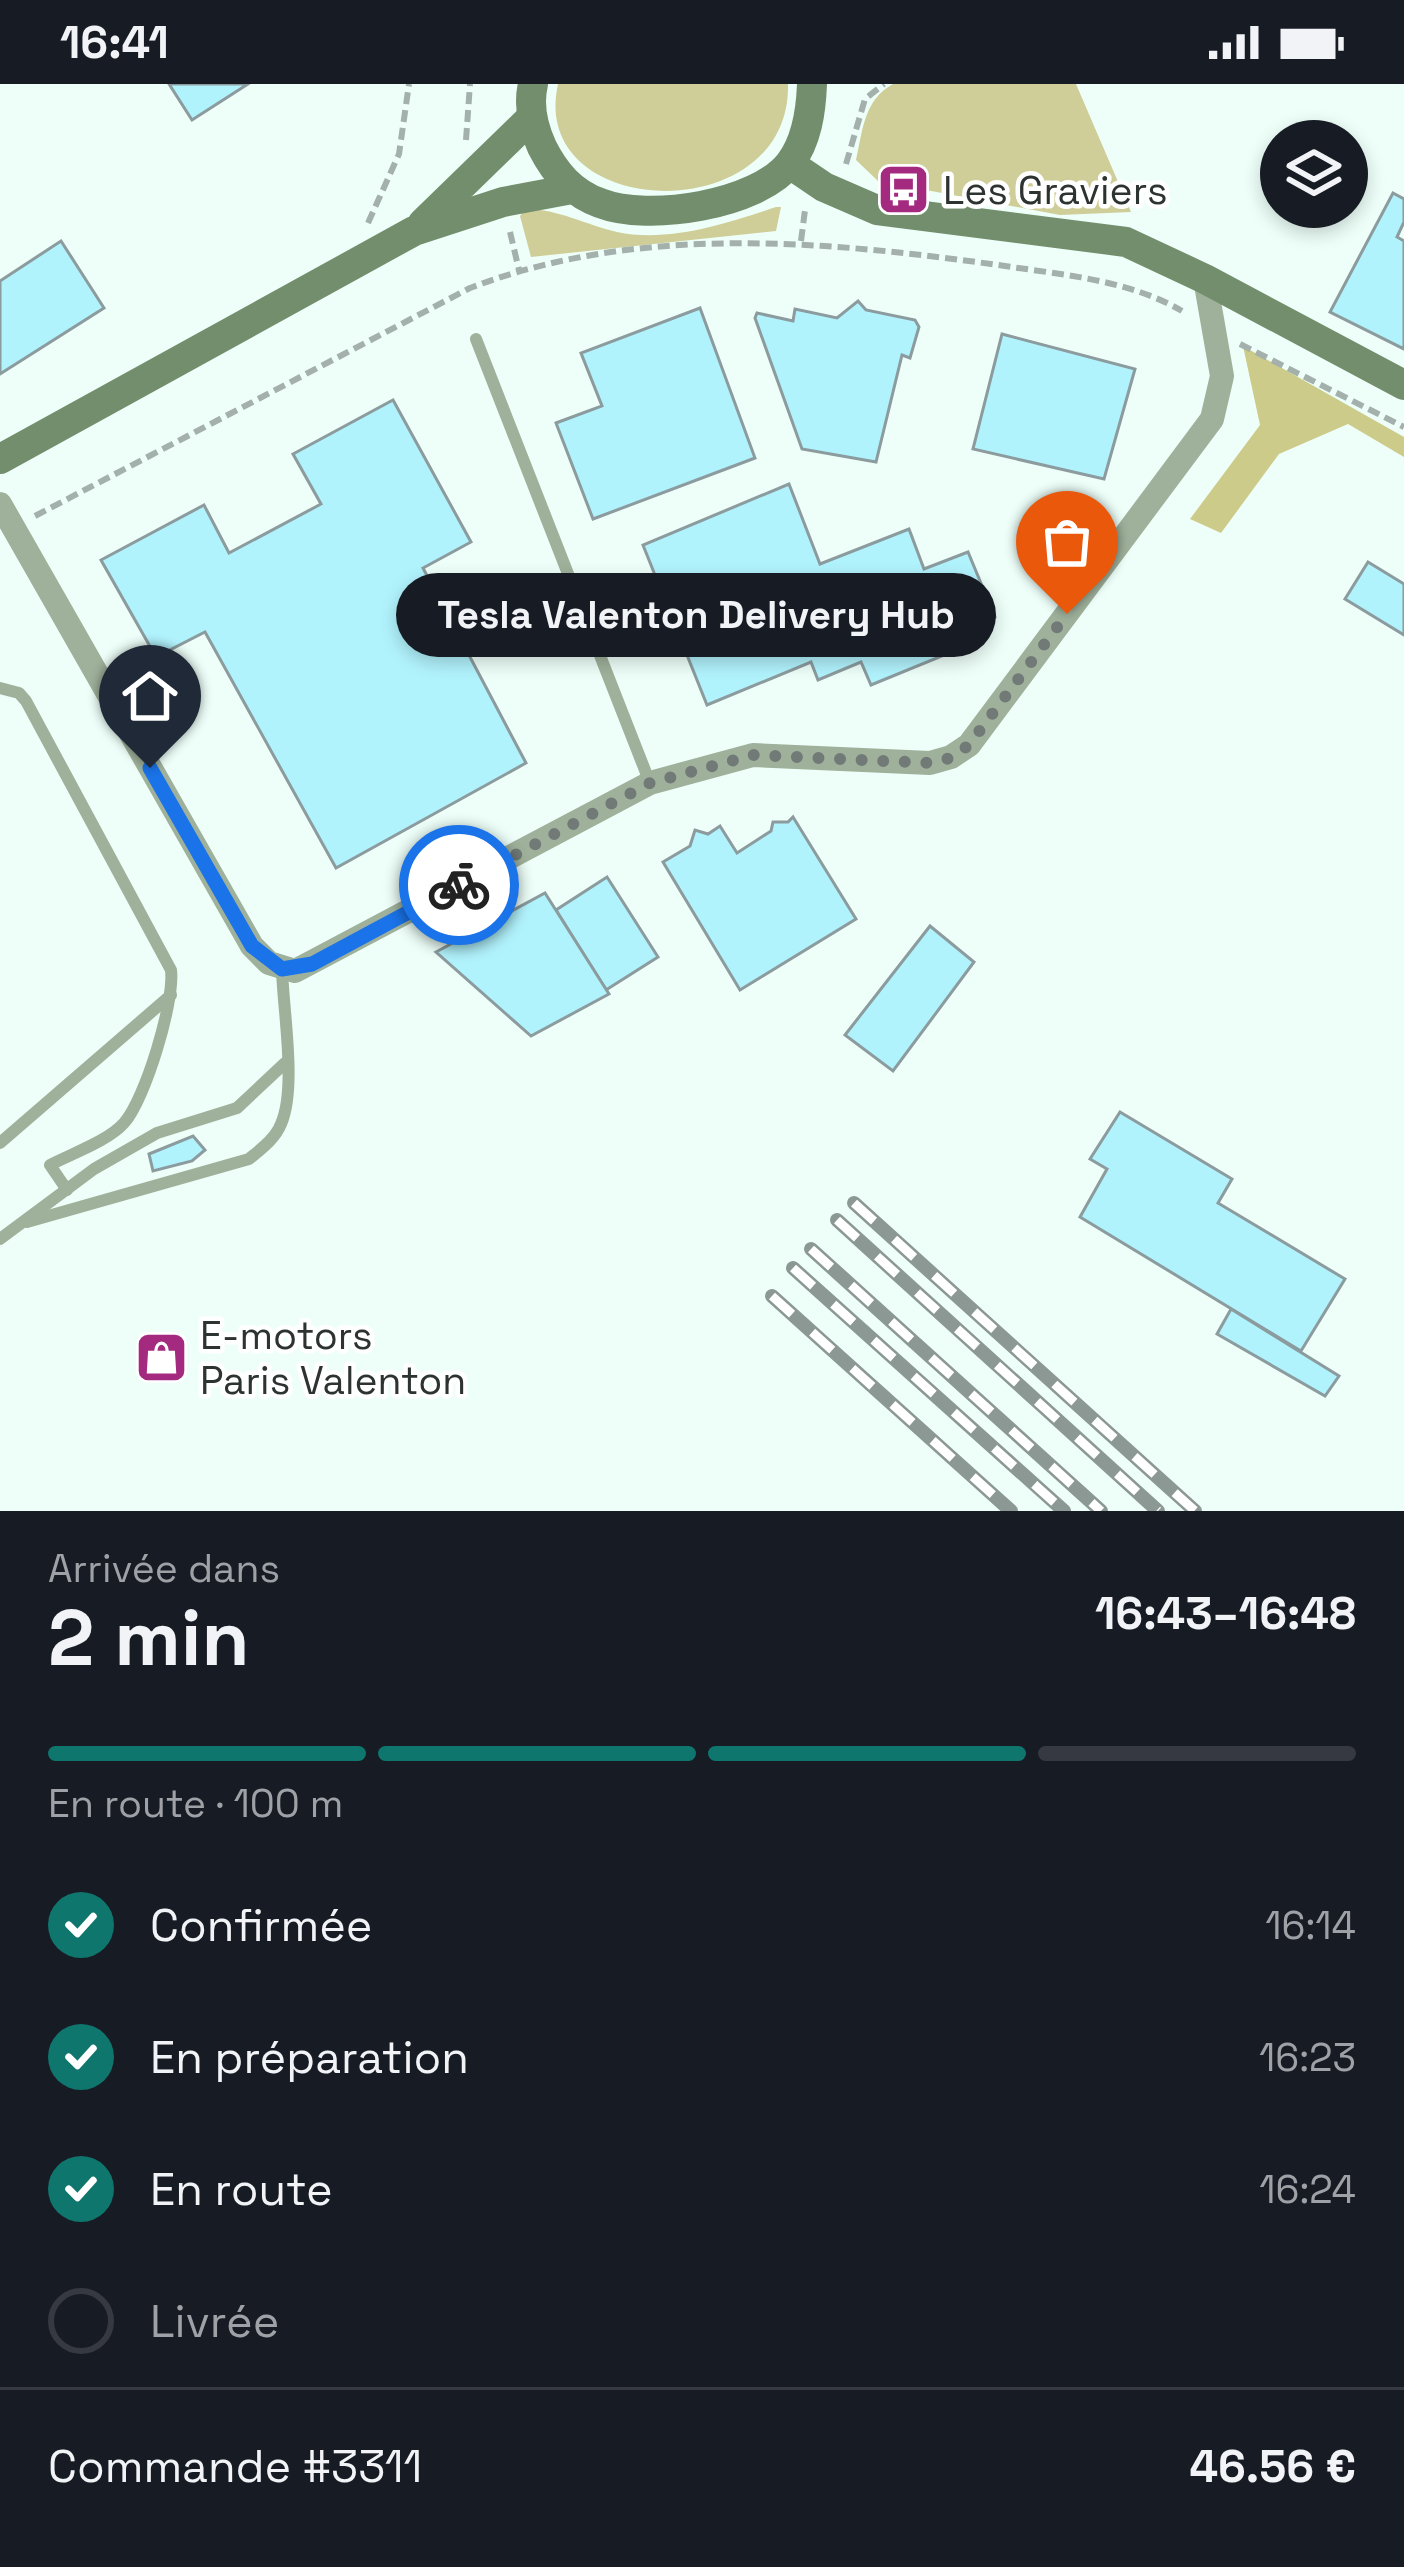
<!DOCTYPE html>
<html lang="fr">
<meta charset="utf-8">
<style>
:root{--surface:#171b24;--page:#242831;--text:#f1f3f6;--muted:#9ea1a6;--line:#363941;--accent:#0f766e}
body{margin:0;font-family:"Space Grotesk",sans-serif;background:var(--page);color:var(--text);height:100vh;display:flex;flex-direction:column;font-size:45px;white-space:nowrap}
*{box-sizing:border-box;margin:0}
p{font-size:39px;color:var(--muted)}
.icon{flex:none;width:66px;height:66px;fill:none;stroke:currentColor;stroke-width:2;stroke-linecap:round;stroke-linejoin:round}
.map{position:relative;height:1427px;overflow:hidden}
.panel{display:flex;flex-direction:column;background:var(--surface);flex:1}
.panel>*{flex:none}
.controls{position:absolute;left:1260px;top:36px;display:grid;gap:24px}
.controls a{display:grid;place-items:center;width:108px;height:108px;border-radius:50%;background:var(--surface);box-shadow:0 6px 18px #0003;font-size:60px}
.pin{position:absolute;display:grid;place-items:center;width:102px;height:102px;color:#fff;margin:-123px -51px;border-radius:50% 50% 50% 0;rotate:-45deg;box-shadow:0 0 12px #0007}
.pin .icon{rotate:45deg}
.courier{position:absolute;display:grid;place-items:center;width:120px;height:120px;margin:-60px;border:9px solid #1a73e8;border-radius:50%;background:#fff;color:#222;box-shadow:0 3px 15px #0007}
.bubble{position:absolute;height:84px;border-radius:42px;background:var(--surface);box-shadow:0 6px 18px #0003;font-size:39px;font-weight:600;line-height:84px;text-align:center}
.summary em{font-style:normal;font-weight:600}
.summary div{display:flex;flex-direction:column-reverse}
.summary{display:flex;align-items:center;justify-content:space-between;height:204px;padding:0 48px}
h1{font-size:78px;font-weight:600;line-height:90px}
.bar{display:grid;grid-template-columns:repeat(4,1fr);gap:18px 12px;align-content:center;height:144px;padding:0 48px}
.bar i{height:15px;border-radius:9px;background:var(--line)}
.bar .on{background:var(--accent)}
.bar p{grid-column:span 4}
.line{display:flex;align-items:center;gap:30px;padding:0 48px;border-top:3px solid var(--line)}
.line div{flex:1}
ol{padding:0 48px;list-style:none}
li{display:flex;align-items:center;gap:36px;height:132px}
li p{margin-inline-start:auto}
li .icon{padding:12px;border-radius:50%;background:var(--accent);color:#fff;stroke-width:4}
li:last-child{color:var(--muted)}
li i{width:66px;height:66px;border:6px solid var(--line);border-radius:50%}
.status{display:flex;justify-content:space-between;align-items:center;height:84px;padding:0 60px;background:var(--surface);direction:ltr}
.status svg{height:33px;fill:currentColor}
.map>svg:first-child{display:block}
</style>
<div class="status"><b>16:41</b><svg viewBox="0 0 49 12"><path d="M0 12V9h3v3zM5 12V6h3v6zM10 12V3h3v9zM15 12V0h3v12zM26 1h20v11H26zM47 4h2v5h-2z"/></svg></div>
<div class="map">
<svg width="1404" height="1427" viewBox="0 0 1404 1427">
<rect width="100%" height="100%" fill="#eefff9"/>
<g fill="#cfce98">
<path d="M558,0H788C791,147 527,138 558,0Z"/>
<path d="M893,0H1076L1131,128L1060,131L878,97L856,76C863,45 864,16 893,0Z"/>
<path d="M776,123H781L776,147L531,173L520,132L525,125C559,125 586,141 617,148C669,159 728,139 776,123Z"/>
</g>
<polygon fill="#cdcb8a" points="1243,262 1404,353 1404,373 1348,340 1279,370 1221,449 1190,435 1260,341"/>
<g fill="#b1f3fd" stroke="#8b9b9e" stroke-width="3">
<polygon points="169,0 248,0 192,36"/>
<polygon points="1393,109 1404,115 1404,138 1397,153 1404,157 1404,265 1330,228"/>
<polygon points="61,157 104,224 0,290 0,197"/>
<polygon points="858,217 866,226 915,236 919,243 910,274 902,271 876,378 802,365 755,234 757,229 793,237 795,225 837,234"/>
<polygon points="700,224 755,374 593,435 556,339 602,322 581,269"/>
<polygon points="1002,250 1135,285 1104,395 973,365"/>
<polygon points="393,316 471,458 423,484 526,679 336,784 205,548 156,573 101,476 204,421 229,469 321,420 293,370"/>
<polygon points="789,400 820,480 909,445 924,485 968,468 995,533 959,565 871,601 861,578 818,596 811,578 707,621 643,461"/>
<polygon points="1368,478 1404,500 1404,551 1345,515"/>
<polygon points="793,733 856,835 740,906 663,778 690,762 695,746 708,750 720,742 737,769 771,747 773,738 788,738"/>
<polygon points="607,793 658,873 606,906 556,826"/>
<polygon points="545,809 609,910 531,952 436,868"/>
<polygon points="930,842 974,878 893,987 845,951"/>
<polygon points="1120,1028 1232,1095 1218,1119 1345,1195 1301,1267 1080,1133 1107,1085 1090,1075"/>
<polygon points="193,1052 205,1066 192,1077 153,1087 149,1070"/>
<polygon points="1231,1225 1339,1292 1325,1312 1217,1250"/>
</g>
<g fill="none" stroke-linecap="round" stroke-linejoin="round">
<g stroke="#a4b0ac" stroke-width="6" stroke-dasharray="12 6" stroke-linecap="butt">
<polyline points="466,56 470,0"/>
<polyline points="846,80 865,15 884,0"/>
<polyline points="368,139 399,70 409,0"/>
<polyline points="510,148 519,186"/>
<polyline points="801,157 805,126"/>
<polyline points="1240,260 1404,343"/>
<path d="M35,432L470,204C640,139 829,157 1005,182C1064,191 1129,196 1182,227"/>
</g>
<g stroke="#9fb19b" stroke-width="12">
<polyline points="476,255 650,699"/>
<path d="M0,604L19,609L26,617L171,886C175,917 145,1016 124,1039C108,1057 73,1069 50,1081L67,1106"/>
<polyline points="0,1059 171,911"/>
<path d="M27,1138L249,1075C261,1065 275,1055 281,1040C297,1003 283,927 282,885"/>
<polyline points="0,1155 94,1085 157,1049 237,1024 285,979"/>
</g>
<polyline stroke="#9fb19b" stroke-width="24" points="0,420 252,862 269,879 295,887 650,699 753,671 930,679 951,673 969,661 1212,335 1222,292 1205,195"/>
<g stroke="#738e6d" stroke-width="30">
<path d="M533,0C528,21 533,43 542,63C555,89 572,109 600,119C648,138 758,121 790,79C807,57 811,27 812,0"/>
<polyline points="790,80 824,103 877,126 1126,158 1205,195 1404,301"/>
<polyline points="423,139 532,33"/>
<polyline points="0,375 414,147 503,118 572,105"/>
</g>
<defs>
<g id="rail">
<polyline points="854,1119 1195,1427"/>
<polyline points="837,1136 1158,1427"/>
<polyline points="811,1165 1101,1427"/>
<polyline points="793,1184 1064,1427"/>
<polyline points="772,1212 1011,1427"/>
</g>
</defs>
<use href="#rail" stroke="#8c9894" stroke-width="14"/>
<use href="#rail" stroke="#fff" stroke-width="9" stroke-dasharray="27" stroke-linecap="butt"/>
</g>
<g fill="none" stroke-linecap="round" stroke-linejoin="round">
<polyline stroke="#717a77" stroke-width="12" stroke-dasharray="0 21.6" points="459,801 650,699 753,671 930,679 951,674 969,661 1067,530"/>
<polyline stroke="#1a73e8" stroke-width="15" points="150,684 252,862 282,885 312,880 459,801"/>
</g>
<defs>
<symbol id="bus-square" viewBox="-11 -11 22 22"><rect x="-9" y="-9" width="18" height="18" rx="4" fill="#a42a80" stroke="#fff"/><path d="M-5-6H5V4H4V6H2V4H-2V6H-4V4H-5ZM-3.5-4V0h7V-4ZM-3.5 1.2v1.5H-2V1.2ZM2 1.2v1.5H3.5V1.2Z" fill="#fff"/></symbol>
<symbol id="shop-square" viewBox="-11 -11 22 22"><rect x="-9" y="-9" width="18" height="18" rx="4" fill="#a42a80" stroke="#fff"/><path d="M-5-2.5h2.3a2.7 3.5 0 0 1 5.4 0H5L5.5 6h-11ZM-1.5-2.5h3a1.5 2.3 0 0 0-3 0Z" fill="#fff"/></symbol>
</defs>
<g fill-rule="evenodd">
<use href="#bus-square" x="874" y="76" width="59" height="59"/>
<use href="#shop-square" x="132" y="1244" width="59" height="59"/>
</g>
<g text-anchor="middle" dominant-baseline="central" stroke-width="9" stroke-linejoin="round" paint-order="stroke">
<g font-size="39" fill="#2d3331" stroke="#fff" text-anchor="start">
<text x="943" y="106">Les Graviers</text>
<text x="200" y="1251">E-motors<tspan x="200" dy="45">Paris Valenton</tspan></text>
</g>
</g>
</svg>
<div class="controls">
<a><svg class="icon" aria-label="layers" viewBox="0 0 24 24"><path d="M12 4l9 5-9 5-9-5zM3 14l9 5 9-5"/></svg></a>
</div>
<div class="pin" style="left:1067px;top:530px;background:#ea580c"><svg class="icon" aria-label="bag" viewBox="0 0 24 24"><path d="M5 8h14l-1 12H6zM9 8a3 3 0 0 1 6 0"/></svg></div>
<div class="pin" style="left:150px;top:684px;background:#1f2937"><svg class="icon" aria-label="home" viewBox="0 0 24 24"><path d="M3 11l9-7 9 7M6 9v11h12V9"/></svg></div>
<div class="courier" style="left:459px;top:801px"><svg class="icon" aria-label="bike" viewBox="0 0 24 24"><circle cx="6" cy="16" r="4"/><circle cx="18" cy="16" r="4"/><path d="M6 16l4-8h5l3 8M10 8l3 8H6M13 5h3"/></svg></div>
<div class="bubble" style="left:396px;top:489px;width:600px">Tesla Valenton Delivery Hub</div>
</div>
<section class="panel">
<div class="summary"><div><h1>2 min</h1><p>Arrivée dans</p></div><em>16:43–16:48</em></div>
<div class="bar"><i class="on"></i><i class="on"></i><i class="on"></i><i></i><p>En route · 100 m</p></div>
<ol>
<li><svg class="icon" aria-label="check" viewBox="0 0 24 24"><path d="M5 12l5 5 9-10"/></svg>Confirmée<p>16:14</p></li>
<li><svg class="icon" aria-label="check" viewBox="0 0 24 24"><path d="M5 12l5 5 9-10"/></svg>En préparation<p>16:23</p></li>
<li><svg class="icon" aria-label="check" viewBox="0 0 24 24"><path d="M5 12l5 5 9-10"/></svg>En route<p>16:24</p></li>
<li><i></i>Livrée</li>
</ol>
<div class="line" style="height:156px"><div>Commande #3311</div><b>46.56 €</b></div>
</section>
